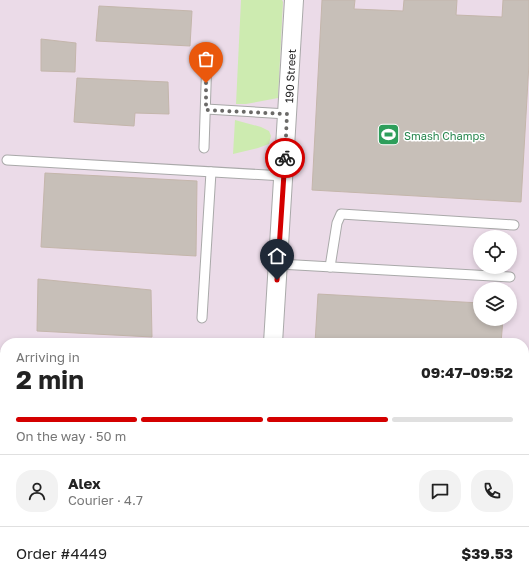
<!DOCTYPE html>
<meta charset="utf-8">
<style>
:root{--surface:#fff;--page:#f2f2f2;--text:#222;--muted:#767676;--line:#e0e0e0;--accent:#d40000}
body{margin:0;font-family:"Golos Text",sans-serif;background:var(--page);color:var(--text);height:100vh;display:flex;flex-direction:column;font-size:15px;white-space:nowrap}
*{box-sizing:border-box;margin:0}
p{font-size:13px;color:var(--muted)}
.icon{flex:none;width:22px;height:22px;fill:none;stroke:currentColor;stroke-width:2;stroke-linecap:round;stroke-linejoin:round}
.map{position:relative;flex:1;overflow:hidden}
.sheet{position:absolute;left:0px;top:338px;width:529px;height:248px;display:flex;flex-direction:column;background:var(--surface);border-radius:16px 16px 0 0;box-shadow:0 2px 6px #0003}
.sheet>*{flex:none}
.fabs{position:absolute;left:473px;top:230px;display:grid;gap:8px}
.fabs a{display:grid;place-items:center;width:44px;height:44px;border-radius:50%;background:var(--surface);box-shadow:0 2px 6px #0003;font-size:20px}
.pin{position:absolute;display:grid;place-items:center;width:34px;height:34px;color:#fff;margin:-41px -17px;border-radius:50% 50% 50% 0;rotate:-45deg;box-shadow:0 0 4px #0007}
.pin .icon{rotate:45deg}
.courier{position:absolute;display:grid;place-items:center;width:40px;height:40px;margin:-20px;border:3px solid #d40000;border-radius:50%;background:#fff;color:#222;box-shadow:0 1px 5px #0007}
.head em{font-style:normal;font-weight:700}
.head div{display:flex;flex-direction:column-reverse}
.head{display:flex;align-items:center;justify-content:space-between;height:68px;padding:0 16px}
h1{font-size:26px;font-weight:700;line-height:30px}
.bar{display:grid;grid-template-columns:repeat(4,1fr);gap:6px 4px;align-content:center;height:48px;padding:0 16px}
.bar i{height:5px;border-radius:3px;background:var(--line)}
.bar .active{background:var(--accent)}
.bar p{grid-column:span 4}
.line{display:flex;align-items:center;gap:10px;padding:0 16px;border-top:1px solid var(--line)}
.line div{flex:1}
.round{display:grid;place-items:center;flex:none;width:42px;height:42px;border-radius:16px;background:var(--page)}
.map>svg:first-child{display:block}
</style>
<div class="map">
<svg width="529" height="586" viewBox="0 0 529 586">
<rect width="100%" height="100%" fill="#f2efe9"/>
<path fill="#ebdbe8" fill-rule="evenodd" d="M0,0H529V586H0ZM480,237H510V267H480ZM480,289H510V319H480ZM5,343H524V581H5Z"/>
<g fill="#cdebb0">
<polygon points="241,0 282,0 283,2 278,98 246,104 236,104"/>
<polygon points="235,120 261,127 269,131 271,136 269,144 258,148 233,154"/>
</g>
<g fill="#c7bfb8" stroke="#c4b6ab">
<polygon points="322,0 355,0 354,9 403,11 404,0 457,0 456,15 502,17 503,0 529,0 529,63 521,202 312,190"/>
<polygon points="99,6 192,11 190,46 96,41"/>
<polygon points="41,39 76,43 75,72 41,71"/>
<polygon points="77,78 168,82 169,114 135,113 134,126 74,122"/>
<polygon points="45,173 197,181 196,256 41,247"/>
<polygon points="38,279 151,290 152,337 37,331"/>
<polygon points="318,294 480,303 480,319 503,319 501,343 315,343"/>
</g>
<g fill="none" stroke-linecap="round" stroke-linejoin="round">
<defs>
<g id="service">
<polyline points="206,109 287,114"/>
<polyline points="204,148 207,56"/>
<polyline points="7,160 284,176"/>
<polyline points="279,264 510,277"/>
<polyline points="330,267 337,223 341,214 514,225"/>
<polyline points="202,318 211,172"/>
<polyline points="0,357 5,358"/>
</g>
<g id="minor">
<polyline points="273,343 294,0"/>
<polyline points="524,456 529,456"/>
</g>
<g id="primary">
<polyline points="0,479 5,478"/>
<polyline points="524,496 529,497"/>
<polyline points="0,515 5,515"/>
<polyline points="524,526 529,527"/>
</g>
</defs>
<use href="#service" stroke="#a9a9a9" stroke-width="11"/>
<use href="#minor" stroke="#a9a9a9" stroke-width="20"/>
<use href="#primary" stroke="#a06b00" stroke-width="24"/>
<use href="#service" stroke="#fff" stroke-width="9"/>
<use href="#minor" stroke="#fff" stroke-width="18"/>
<use href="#primary" stroke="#fcd6a4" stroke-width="22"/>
<g stroke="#707070" stroke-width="3" stroke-dasharray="8 8" stroke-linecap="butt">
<polyline points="0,575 5,575"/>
<polyline points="524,576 529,576"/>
<polyline points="307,586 314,586"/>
</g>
</g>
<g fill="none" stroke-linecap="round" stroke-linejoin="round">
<polyline stroke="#6b6a68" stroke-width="4" stroke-dasharray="0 7.2" points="206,83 206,110 287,114 285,158"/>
<polyline stroke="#d40000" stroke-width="5" points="277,280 285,158"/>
</g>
<defs>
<symbol id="stadium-square" viewBox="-11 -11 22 22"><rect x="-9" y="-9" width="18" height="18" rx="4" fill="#2e9e5b" stroke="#fff"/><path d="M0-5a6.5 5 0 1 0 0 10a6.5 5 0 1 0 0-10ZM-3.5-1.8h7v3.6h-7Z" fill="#fff"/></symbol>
</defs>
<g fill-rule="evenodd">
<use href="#stadium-square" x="376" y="122" width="25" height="25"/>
</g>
<g text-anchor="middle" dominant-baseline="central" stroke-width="3" stroke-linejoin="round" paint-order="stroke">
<g font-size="11" fill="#222" stroke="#fff">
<text transform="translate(290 76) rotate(-87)">190 Street</text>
</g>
<g font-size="11" fill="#27864d" stroke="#fff" text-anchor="start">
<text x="404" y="135">Smash Champs</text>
</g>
</g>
</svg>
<div class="fabs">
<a><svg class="icon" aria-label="locate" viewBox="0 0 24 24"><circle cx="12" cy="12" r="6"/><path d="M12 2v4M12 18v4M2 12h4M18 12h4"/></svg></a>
<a><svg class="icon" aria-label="layers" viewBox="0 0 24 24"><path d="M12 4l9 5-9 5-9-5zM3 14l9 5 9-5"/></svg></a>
</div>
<div class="pin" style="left:206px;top:83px;background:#ea580c"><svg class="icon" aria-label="bag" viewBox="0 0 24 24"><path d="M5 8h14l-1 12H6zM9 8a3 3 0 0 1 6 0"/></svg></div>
<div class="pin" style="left:277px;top:280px;background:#1f2937"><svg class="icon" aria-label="home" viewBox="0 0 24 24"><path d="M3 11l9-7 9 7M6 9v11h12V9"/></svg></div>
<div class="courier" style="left:285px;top:158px"><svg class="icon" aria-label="bike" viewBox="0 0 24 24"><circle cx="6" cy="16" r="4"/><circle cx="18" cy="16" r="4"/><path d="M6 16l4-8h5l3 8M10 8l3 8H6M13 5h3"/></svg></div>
<section class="sheet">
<div class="head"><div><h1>2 min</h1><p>Arriving in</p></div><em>09:47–09:52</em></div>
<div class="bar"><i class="active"></i><i class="active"></i><i class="active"></i><i></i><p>On the way · 50 m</p></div>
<div class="line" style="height:72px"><a class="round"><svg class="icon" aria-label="person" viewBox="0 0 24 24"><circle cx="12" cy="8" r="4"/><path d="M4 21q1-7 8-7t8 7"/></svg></a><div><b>Alex</b><p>Courier · 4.7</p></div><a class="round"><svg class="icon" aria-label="chat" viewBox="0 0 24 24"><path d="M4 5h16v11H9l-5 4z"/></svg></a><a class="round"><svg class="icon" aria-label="phone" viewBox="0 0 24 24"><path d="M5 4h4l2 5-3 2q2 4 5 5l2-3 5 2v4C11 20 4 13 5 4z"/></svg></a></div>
<div class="line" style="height:52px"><div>Order #4449</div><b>$39.53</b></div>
</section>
</div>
